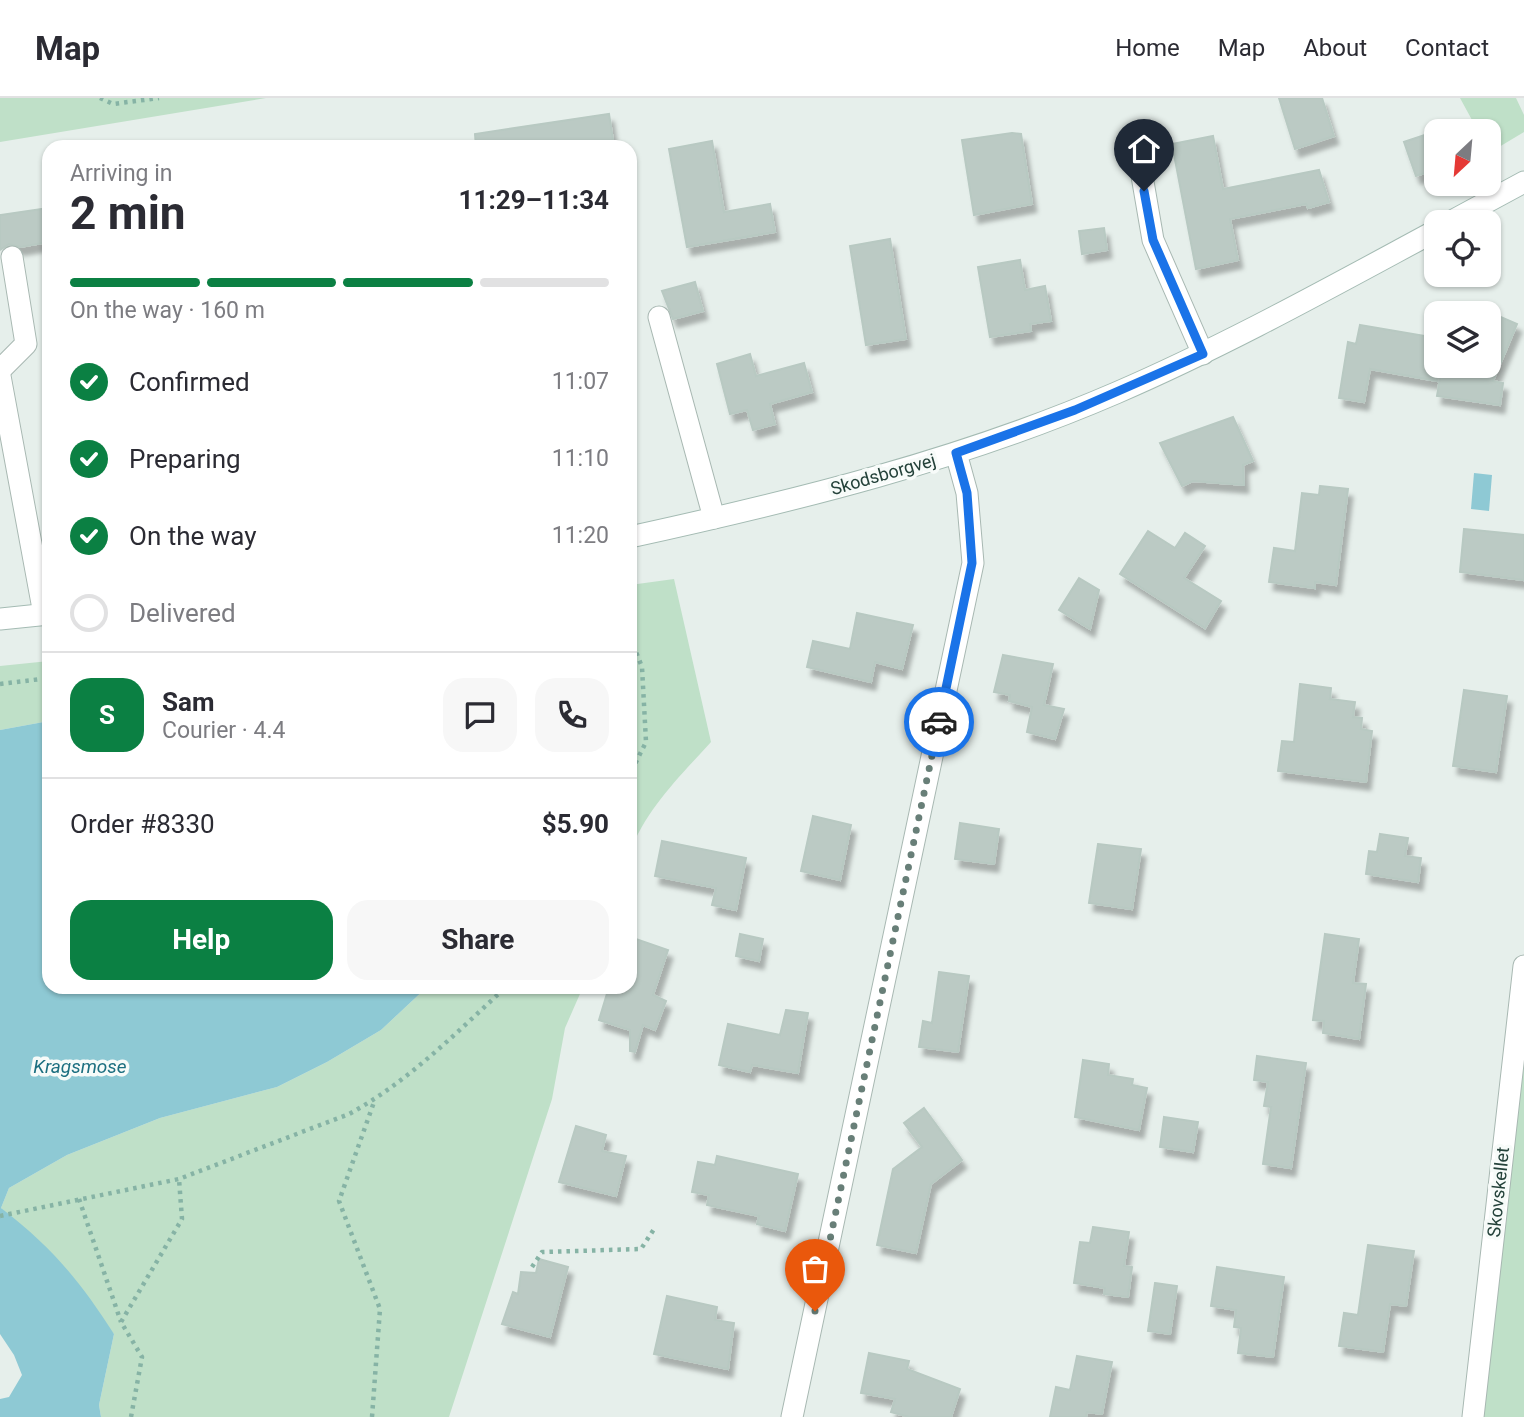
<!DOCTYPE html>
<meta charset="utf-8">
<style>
:root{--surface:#fff;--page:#f7f7f7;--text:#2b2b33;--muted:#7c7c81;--line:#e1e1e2;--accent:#0b8043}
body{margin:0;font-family:Roboto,sans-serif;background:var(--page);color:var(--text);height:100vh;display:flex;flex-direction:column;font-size:26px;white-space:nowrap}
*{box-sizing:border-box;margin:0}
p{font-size:23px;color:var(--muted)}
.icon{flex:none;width:38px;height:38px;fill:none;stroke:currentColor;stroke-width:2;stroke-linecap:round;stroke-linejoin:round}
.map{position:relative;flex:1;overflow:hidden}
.sheet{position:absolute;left:42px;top:42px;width:595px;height:854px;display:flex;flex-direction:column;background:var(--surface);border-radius:21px;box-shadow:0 2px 5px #0004}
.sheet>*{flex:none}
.needle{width:46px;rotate:206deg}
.controls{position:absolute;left:1424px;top:21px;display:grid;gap:14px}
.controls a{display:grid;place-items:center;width:77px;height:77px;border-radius:14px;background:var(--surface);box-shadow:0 2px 5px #0004;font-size:35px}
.pin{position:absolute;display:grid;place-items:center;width:60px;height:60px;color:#fff;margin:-72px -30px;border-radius:50% 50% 50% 0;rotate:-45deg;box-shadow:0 0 7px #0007}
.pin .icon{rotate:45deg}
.courier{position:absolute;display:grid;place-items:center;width:70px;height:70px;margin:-35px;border:5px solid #1a73e8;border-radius:50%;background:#fff;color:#222;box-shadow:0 2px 9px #0007}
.summary em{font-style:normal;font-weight:700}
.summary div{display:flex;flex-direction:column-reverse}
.summary{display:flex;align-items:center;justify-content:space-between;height:119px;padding:0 28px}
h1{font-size:46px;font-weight:700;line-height:52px}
.bar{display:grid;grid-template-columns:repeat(4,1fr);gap:10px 7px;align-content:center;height:84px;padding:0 28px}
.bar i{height:9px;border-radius:5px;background:var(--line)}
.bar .current{background:var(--accent)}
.bar p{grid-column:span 4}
.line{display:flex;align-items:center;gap:18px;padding:0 28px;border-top:2px solid var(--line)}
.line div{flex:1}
.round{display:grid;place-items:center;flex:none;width:74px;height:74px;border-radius:21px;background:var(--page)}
ol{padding:0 28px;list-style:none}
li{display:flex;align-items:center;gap:21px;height:77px}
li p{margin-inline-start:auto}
li .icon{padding:7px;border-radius:50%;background:var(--accent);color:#fff;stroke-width:4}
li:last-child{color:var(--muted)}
li i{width:38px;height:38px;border:4px solid var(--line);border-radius:50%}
.cta{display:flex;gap:14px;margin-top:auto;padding:14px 28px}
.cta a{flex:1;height:80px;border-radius:21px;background:var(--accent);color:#fff;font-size:28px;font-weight:700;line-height:80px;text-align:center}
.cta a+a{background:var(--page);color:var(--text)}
header{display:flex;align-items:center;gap:42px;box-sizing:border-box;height:98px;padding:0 35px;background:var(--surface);border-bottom:2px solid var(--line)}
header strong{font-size:33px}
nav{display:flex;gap:38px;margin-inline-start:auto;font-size:24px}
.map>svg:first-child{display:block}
</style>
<header>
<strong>Map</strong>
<nav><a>Home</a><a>Map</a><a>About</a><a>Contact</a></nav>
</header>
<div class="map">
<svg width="1524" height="1319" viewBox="0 0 1524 1319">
<defs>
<filter id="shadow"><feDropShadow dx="4.5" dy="8" stdDeviation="2" flood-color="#0004"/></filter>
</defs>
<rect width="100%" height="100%" fill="#e6efeb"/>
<g fill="#bfe0c8">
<polygon points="0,0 266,0 0,44"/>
<polygon points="1460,0 1516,0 1524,17 1524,34 1489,55 1489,33 1478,33"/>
<path d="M674,481L711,644C681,677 646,711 630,754V487Z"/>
<polygon points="49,563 49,623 0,632 0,568"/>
<polygon points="427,889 583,889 565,930 552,1001 449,1319 101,1319 99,1307 114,1236 1,1110 9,1090 67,1057 160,1020 277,989 327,964 381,932"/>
<polygon points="1524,964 1524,1319 1474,1319"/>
</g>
<g fill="#8ec9d4">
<polygon points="1474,375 1492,377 1489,413 1471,411"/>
<path d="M49,623V889H427L381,932L327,964L277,989L160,1020L67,1057L9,1090L1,1110C52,1149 80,1183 114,1236L99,1307L101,1319H0V1301L9,1299L22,1277L14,1257L0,1236V632Z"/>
</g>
<g fill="#bbcac4" stroke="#b8c9c2" stroke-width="2" filter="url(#shadow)">
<polygon points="1279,0 1322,0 1334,38 1295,51"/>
<polygon points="609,16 614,49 476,49 475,36"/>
<polygon points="1437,33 1437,71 1416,78 1404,44"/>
<polygon points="1012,35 1021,36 1032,106 974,117 962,42"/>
<polygon points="1213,38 1223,91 1319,72 1329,104 1308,110 1306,106 1230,121 1238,162 1196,171 1172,46"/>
<polygon points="712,43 724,114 770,106 775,134 687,149 669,51"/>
<polygon points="49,110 49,144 20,149 9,146 0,152 0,117"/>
<polygon points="1104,130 1107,152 1082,156 1079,133"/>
<polygon points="890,141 906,241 866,247 850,148"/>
<polygon points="1020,162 1025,192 1045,188 1051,223 1030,226 1031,233 990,239 978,169"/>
<polygon points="695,184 703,213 673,221 662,193"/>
<polygon points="1489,214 1517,226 1493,283 1503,285 1500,307 1437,298 1442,268 1489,268"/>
<polygon points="1360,227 1437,240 1437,283 1370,271 1364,304 1339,300 1348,244 1356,246"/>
<polygon points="750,256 756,278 804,265 812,294 770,306 775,326 753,332 747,312 730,316 717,266"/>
<polygon points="1233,319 1253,363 1243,367 1244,387 1193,383 1182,388 1160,345"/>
<polygon points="1320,388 1348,391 1336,487 1315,484 1315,490 1269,484 1274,450 1295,453 1302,395 1319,397"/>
<polygon points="1464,431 1524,437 1524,482 1460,474"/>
<polygon points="1148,433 1175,450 1185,435 1205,448 1184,480 1221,503 1205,530 1120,476"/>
<polygon points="1079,480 1099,492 1090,531 1059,512"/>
<polygon points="857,515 913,527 902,571 875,564 871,584 807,569 813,543 850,551"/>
<polygon points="1003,557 1053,566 1044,607 1064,611 1055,641 1027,634 1032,609 1009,603 1010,597 994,594"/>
<polygon points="1300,586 1331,590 1330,601 1355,604 1353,619 1362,620 1361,631 1372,633 1366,684 1278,673 1282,643 1294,644"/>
<polygon points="1464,592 1507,598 1496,674 1453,668"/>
<polygon points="813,718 851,727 840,782 801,773"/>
<polygon points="960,725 999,731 994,766 955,761"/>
<polygon points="1380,736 1408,740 1405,758 1421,760 1418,784 1366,776 1369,753 1377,754"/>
<polygon points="662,743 746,760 736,812 712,807 716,790 655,778"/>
<polygon points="1098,746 1141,751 1132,811 1089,805"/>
<polygon points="740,836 763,841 759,863 736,858"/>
<polygon points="1325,836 1359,841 1353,885 1366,886 1359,941 1323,935 1324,923 1313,922"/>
<polygon points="630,839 668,852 653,897 666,903 655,932 643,927 635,954 630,953 630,932 599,922 609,889 630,889"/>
<polygon points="939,874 969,878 958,954 919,949 923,923 932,925"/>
<polygon points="786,912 808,915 798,975 752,967 750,974 719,967 728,926 780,937"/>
<polygon points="1257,958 1306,965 1291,1070 1263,1066 1271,1009 1264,1008 1268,984 1254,982"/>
<polygon points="1083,962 1109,966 1108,977 1133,981 1132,987 1147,990 1139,1032 1075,1019"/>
<polygon points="924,1010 962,1062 931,1086 916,1155 877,1147 893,1071 922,1049 904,1025"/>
<polygon points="1164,1019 1198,1024 1193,1054 1160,1049"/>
<polygon points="576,1028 606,1037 602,1053 626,1058 616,1098 559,1084"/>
<polygon points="717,1058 798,1076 785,1133 757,1126 759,1118 707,1107 709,1097 692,1094 698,1064 715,1067"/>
<polygon points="1093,1129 1129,1134 1124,1168 1132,1169 1128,1199 1104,1196 1105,1190 1074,1185 1080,1144 1090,1145"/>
<polygon points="1368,1147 1414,1153 1406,1208 1390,1206 1383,1254 1339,1248 1344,1215 1358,1217"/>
<polygon points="539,1161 568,1169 550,1239 502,1226 513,1194 518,1196 521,1174 536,1175"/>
<polygon points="1217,1169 1284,1179 1273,1259 1238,1255 1241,1230 1234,1229 1236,1212 1211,1208"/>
<polygon points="1155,1185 1177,1188 1170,1236 1148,1233"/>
<polygon points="667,1198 717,1209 715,1222 734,1225 728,1271 654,1256"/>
<polygon points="869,1255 909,1263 907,1271 960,1291 951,1319 909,1319 891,1314 895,1301 861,1295"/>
<polygon points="1077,1258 1112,1264 1102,1316 1087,1314 1086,1319 1050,1319 1056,1289 1070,1292"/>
</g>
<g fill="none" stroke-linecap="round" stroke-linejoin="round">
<defs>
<g id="street">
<polyline points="1136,43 1153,142 1203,256"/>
<polyline points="659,219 714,420"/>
<polyline points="0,272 26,246 12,159"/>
<polyline points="0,278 44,516"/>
<polyline points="792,1319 973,465 967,395 956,355"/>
<polyline points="1473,1319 1524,868"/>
</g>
<g id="secondary">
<polyline points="1450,124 1524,84"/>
<path d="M630,439C795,403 961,362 1116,295C1227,247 1331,189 1437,132"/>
<polyline points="0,521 49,516"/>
</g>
</defs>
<use href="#street" stroke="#a8b8b2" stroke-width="23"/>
<use href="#secondary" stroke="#a4bbb3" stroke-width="23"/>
<g stroke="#86b3a5" stroke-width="4.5" stroke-dasharray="3.5 5" stroke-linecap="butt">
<polyline points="100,0 113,6 159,0"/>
<polyline points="630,539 642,569 646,644 630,676"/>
<polyline points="0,586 49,580"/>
<polyline points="79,1101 121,1224"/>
<path d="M0,1118L179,1081L349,1016C408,984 457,934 506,889"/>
<polyline points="532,1169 542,1154 641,1151 656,1128"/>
<polyline points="131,1319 142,1259 121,1224 182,1121 179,1081"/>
<polyline points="372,1319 380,1211 339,1103 374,1004"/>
</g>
<use href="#street" stroke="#fff" stroke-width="21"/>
<use href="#secondary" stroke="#fff" stroke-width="21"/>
</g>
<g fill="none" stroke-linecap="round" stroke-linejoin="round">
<polyline stroke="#687f78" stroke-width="7" stroke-dasharray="0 12.6" points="815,1213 939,624"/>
<polyline stroke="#1a73e8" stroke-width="9" points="939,624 972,465 967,395 956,355 1075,312 1203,256 1153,142 1144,93"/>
</g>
<g text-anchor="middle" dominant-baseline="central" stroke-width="7" stroke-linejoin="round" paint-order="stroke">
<g font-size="18" fill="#24423a" stroke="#f7fbf9">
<text transform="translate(883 376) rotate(-16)">Skodsborgvej</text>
<text transform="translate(1498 1094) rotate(-84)">Skovskellet</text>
</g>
<g font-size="19" font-style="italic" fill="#1c6f80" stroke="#f7fbf9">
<text x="80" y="968">Kragsmose</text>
</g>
</g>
</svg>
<div class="controls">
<a><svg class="needle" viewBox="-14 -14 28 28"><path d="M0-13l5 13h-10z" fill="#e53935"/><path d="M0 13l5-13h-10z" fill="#7c7c81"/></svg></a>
<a><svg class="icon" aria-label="locate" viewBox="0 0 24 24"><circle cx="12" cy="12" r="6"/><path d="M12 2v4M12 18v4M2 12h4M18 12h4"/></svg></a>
<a><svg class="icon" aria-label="layers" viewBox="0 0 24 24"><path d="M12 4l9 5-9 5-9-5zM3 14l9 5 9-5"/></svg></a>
</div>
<div class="pin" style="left:815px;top:1213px;background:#ea580c"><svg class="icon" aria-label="bag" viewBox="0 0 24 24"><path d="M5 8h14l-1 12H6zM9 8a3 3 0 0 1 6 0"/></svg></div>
<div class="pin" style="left:1144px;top:93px;background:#1f2937"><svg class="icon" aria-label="home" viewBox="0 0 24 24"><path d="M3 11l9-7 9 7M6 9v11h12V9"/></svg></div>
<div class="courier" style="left:939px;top:624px"><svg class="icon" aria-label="car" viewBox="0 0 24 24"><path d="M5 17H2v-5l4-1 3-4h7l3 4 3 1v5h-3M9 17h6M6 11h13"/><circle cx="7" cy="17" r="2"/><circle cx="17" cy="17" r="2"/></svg></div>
<section class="sheet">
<div class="summary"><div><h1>2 min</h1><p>Arriving in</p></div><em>11:29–11:34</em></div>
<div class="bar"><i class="current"></i><i class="current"></i><i class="current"></i><i></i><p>On the way · 160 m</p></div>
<ol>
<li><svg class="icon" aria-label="check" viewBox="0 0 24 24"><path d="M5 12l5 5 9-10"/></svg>Confirmed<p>11:07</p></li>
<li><svg class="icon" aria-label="check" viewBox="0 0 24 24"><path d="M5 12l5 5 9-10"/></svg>Preparing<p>11:10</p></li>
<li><svg class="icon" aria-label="check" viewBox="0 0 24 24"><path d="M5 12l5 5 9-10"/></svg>On the way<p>11:20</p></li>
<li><i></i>Delivered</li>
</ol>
<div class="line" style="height:126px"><b class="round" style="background:var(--accent);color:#fff">S</b><div><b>Sam</b><p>Courier · 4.4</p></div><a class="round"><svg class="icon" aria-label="chat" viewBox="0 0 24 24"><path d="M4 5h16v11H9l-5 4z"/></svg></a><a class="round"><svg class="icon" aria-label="phone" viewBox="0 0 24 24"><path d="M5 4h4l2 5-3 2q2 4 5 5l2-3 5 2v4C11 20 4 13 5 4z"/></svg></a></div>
<div class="line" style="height:91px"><div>Order #8330</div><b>$5.90</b></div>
<div class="cta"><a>Help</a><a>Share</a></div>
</section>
</div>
